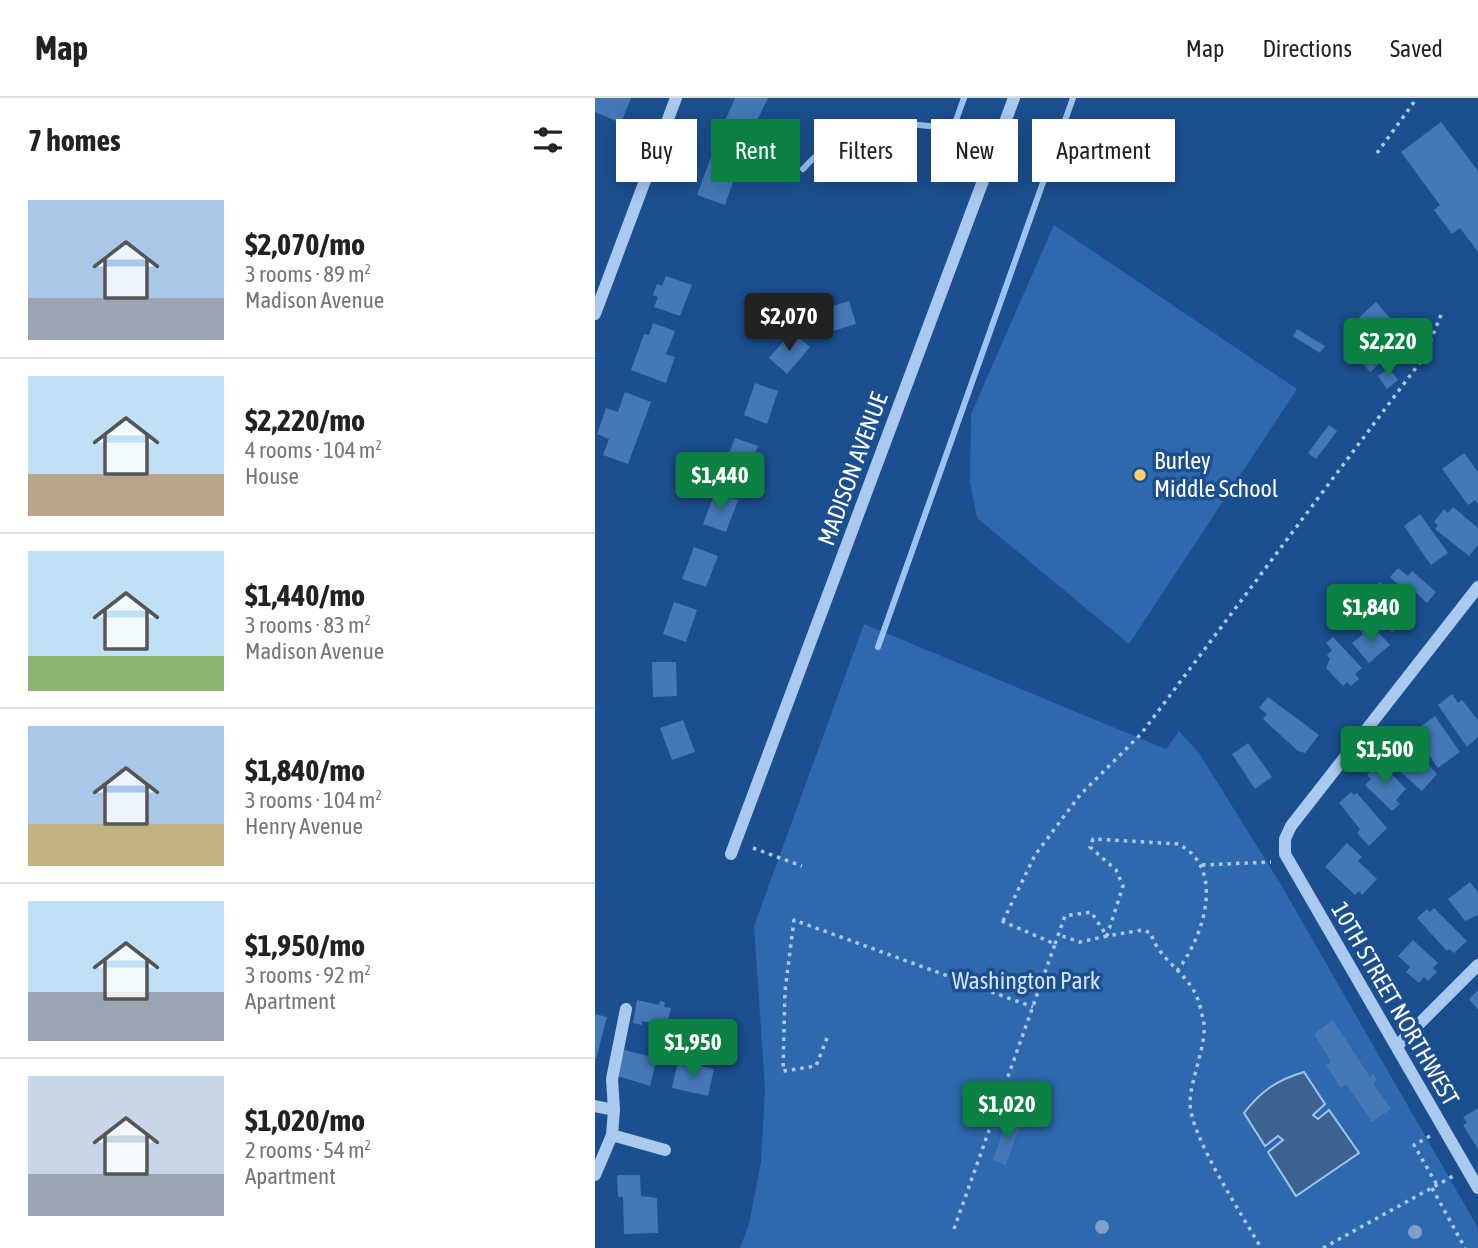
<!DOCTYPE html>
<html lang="en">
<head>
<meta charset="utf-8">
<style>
	:root { --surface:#fff; --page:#f6f6f6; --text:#222; --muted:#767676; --line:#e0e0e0; --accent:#0b8043 }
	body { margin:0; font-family:"Asap Condensed",sans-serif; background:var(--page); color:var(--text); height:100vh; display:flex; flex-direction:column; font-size:26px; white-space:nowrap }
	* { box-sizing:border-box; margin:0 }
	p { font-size:23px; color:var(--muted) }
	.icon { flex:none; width:38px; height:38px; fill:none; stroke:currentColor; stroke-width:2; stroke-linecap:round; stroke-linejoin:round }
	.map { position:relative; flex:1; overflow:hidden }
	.details { display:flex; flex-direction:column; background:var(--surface); width:595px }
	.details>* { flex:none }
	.banner { position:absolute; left:21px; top:21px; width:665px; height:63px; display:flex; gap:14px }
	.price { position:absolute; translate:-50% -60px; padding:0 16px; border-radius:7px; background:var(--accent); color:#fff; font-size:23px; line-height:46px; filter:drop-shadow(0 2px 4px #0008) }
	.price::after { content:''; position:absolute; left:50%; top:42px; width:21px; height:16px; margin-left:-10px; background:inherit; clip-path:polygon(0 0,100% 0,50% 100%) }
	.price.current { background:#222; color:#fff }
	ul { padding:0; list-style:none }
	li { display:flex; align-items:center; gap:21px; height:175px; padding:0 28px }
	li+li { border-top:2px solid var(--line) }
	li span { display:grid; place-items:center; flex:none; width:196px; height:140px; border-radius:0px; color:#555 }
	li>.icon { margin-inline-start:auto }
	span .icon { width:84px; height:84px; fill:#fffc; stroke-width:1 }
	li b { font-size:30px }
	h2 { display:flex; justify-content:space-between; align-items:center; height:84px; padding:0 28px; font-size:30px }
	.chip { padding:0 24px; border-radius:0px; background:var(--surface); box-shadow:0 4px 18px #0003; font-size:24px; line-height:63px }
	.chip.current { background:var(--accent); color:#fff }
	header { display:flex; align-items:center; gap:42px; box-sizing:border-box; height:98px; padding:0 35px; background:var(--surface); border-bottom:2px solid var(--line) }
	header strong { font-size:33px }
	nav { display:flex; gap:38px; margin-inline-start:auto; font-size:24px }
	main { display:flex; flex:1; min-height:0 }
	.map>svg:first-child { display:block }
	.green { fill:#2e69ad }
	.water { fill:#3c6290; stroke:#9cc4f0; stroke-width:2 }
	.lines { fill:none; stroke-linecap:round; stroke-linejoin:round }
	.stream { stroke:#9cc4f0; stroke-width:6 }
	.building { fill:#4478b7 }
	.path { stroke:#a9c9ee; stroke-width:3.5; stroke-dasharray:3.5 5; stroke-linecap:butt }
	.minor { stroke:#a9c9ee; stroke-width:12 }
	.tree { fill:#7ea0ca }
	.poi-dot { fill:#ffd166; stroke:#1b4f8f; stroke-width:2.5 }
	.labels { text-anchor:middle; stroke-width:7; stroke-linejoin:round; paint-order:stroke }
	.poi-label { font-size:24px; fill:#fff; stroke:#1b4f8f; text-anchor:start }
	.street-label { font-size:24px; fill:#fff; stroke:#1b4f8f }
	.park-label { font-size:24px; fill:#cfe3fa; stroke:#1b4f8f }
</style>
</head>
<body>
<header>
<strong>Map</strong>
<nav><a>Map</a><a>Directions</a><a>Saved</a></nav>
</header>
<main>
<section class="details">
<h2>7 homes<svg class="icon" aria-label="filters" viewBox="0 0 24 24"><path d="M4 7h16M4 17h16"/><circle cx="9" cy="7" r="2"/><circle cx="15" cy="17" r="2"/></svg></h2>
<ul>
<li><span style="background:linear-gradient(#a9c7e8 70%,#9aa5b1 0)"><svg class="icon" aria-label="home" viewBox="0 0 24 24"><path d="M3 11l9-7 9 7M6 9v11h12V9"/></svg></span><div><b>$2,070/mo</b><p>3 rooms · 89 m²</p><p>Madison Avenue</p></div></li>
<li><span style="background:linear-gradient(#bfe0f5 70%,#b9a48a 0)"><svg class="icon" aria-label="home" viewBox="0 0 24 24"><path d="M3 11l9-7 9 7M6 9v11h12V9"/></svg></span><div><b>$2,220/mo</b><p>4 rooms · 104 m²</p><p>House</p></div></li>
<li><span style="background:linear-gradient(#bfe0f5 75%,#8fb573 0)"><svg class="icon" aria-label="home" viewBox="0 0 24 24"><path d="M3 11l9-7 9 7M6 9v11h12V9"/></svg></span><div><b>$1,440/mo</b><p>3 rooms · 83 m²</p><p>Madison Avenue</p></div></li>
<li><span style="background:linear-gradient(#a9c7e8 70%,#c2b280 0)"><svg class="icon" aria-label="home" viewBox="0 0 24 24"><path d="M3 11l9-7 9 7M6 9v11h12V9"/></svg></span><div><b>$1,840/mo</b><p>3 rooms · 104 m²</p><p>Henry Avenue</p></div></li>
<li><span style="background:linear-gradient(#bfe0f5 65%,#9aa5b1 0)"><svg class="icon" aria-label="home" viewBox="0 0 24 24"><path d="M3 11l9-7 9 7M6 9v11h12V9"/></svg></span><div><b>$1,950/mo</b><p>3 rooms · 92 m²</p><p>Apartment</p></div></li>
<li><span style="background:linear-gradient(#c9d6e8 70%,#9aa5b1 0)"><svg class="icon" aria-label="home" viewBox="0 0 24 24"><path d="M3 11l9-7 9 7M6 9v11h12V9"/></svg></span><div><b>$1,020/mo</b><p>2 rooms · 54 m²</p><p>Apartment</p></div></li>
</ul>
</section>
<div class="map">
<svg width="883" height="1150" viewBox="0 0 883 1150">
	<rect width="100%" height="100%" fill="#1b4f8f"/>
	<!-- green -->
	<g class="green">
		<polygon points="459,127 702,291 534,546 382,420 375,384 376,316"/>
		<polygon points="269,526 571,651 584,633 604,655 685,785 883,1130 883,1150 145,1150 154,1126 166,1064 170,991 159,828"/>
	</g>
	<!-- water -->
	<path class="water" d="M709,974L730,1006L718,1017L723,1021L734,1012L764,1055L701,1098L673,1054L688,1042L683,1038L670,1048L649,1015C666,993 682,982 709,974Z"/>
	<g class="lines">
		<!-- stream -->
		<g class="stream">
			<path d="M208,71C247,27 298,20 354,31L359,28L369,0"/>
			<polyline points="283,549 478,0"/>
		</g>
	</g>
	<!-- building -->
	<g class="building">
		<polygon points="0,0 36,0 26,25 0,14"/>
		<polygon points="140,0 173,0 156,35 129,25"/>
		<polygon points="846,24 883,73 883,154 865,130 857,136 839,112 845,107 806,54"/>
		<polygon points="116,59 143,69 130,107 102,97"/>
		<polygon points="71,178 97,187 85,218 59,209 63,199 58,197 62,186 67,188"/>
		<polygon points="254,203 261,226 228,236 221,213"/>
		<polygon points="781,204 802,228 811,219 823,232 775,274 760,256 773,244 757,226"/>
		<polygon points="58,225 80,233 71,256 80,259 71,285 36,272 49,236 54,237"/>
		<polygon points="702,231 730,248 725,255 698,238"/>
		<polygon points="197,234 215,249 192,276 174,260"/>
		<polygon points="794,270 803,282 792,291 783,278"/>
		<polygon points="160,285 183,293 172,326 149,317"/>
		<polygon points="30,294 56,304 33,366 8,357 14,341 2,336 11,310 23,314"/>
		<polygon points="734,327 742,333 721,361 713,355"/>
		<polygon points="140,340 163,348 151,380 128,372"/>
		<polygon points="869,355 883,374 883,406 880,402 873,407 847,371"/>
		<polygon points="120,394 143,402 131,434 108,426"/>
		<polygon points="858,409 883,430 883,447 874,458 840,431 843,427 839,424 849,411 853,415"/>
		<polygon points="825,416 853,455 836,467 809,428"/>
		<polygon points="99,449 123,458 111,489 87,481"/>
		<polygon points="803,470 813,478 817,473 841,494 832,505 818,492 814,496 795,479"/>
		<polygon points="785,484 815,516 797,534 775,510 782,502 774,494"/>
		<polygon points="79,504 102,512 91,544 68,536"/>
		<polygon points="777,527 795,547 774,565 757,545 768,536 765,532 769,529 772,531"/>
		<polygon points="738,539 767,570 760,576 764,581 756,588 752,584 748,588 731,570 735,561 732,557 737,552 731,545"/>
		<polygon points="57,564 81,564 82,598 58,599"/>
		<polygon points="857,596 863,605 867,602 883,622 883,639 872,649 843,607"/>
		<polygon points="673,599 724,637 710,655 703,653 668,621 672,616 664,610"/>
		<polygon points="840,618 865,654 843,670 818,634"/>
		<polygon points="88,622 100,654 77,662 65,630"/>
		<polygon points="811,643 842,676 827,693 788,658 800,644 805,649"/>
		<polygon points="653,645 677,679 660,691 637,656"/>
		<polygon points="785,664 811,691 801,702 805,706 797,713 770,687 776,681 772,677"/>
		<polygon points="756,694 759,697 762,695 792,730 774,748 762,735 765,731 744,705"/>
		<polygon points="752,745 767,759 763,763 782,781 767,797 764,793 760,797 730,769"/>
		<polygon points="875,784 883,794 883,817 870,823 853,801"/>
		<polygon points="839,810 872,843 859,855 854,851 852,853 822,820 832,811 835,814"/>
		<polygon points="818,842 843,865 838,870 842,874 833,883 829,879 824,885 811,874 815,869 803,858"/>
		<polygon points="883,892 883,912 874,901"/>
		<polygon points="42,902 64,907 65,903 70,904 69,909 76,910 72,926 62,927 61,922 61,926 47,923 47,927 38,925"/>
		<polygon points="0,916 12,919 1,961 0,961"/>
		<polygon points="738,922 775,979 778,976 782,982 778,985 796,1011 777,1024 751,986 746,990 731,968 736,964 719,936"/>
		<polygon points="29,952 62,960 55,988 23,978"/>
		<polygon points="83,963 119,971 113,998 77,990"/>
		<polygon points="883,1010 883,1051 868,1027 872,1025 868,1019"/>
		<polygon points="413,1019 426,1024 411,1067 398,1062"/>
		<polygon points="22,1077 45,1077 46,1098 62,1100 63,1135 29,1136 28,1099 23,1099"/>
	</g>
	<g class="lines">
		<!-- path -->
		<g class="path">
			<polyline points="782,55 822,0"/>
			<polyline points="158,750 207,768"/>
			<polyline points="607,767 676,764"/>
			<polyline points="408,823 440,757 485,697 546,636 829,259 846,217"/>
			<polyline points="460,846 470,818 496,814 512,838 485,844 464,837"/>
			<path d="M582,873C608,840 632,770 583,746L498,741L495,749L521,772L528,788L512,838L547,832L556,835C562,859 589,873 600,895C604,902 606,913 608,921C614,942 595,981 595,1005C595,1038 648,1118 666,1150"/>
			<polyline points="232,940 221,968 188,973 190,893 199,822 438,909"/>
			<polyline points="835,1038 819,1047 842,1087"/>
			<polyline points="837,1090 870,1150"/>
			<polyline points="359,1131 460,846 402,821"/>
			<polyline points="728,1150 860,1077"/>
		</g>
		<!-- minor -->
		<g class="minor">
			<polyline points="0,216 81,0"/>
			<polyline points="883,489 696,728 690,741 690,756 883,1090"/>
			<polyline points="136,756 419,0"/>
			<polyline points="802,948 883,867"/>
			<polyline points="0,1008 19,1012 17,1037 0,1077"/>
			<polyline points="19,1012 17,981 31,911"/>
			<polyline points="17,1037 70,1052"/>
		</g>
	</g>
	<!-- trees -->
	<g class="tree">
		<circle cx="507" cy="1129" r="7"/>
		<circle cx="820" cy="1134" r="7"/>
	</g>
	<!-- markers -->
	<circle class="poi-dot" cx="545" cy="377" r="7"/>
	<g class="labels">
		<!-- poi labels -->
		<g class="poi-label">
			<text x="559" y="371">Burley<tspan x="559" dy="28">Middle School</tspan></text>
		</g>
		<!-- street labels -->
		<g class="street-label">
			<text transform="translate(258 371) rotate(-70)" y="8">MADISON AVENUE</text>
			<text transform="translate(800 906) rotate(60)" y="8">10TH STREET NORTHWEST</text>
		</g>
		<!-- park labels -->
		<g class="park-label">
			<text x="431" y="891">Washington Park</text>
		</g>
	</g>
</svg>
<b class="price current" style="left:194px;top:255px">$2,070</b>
<b class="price" style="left:793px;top:280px">$2,220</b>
<b class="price" style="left:125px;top:414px">$1,440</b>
<b class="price" style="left:776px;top:546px">$1,840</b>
<b class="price" style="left:790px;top:688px">$1,500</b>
<b class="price" style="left:98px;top:981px">$1,950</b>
<b class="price" style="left:412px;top:1043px">$1,020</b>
<div class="banner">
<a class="chip">Buy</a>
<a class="chip current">Rent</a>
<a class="chip">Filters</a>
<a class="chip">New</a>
<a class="chip">Apartment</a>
</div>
</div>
</main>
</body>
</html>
